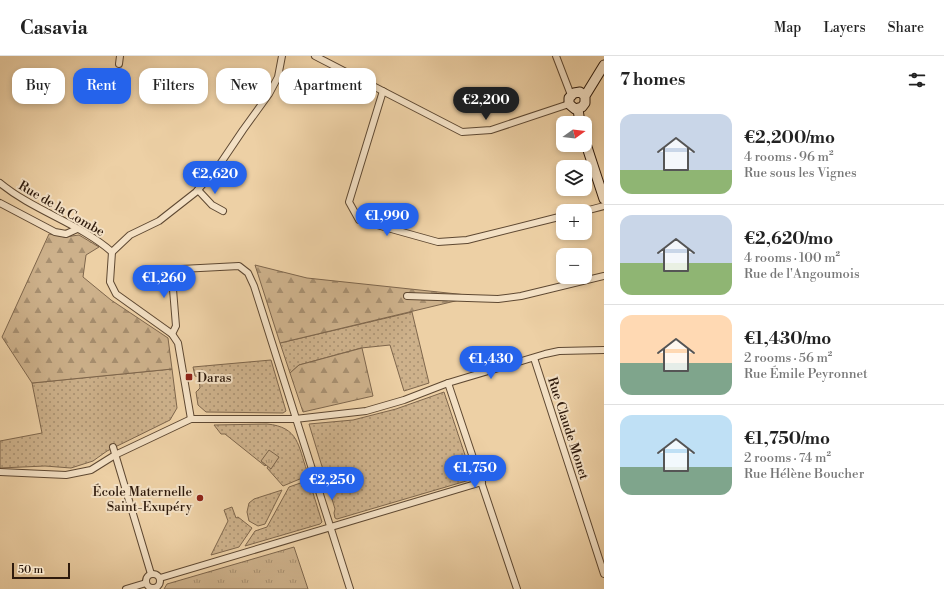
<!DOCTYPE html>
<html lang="en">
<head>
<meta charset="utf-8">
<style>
	:root { --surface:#fff; --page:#f6f6f6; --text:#222; --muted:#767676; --line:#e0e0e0; --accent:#2563eb }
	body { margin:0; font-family:"Libre Bodoni",serif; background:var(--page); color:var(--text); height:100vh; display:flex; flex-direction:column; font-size:15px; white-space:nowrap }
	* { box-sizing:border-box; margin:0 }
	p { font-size:13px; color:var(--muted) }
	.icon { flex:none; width:22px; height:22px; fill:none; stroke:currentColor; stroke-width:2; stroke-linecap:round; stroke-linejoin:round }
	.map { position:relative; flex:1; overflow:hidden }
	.panel { display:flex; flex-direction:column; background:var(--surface); width:340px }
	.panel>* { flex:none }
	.banner { position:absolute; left:12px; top:12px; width:380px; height:36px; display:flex; gap:8px }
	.needle { width:26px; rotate:75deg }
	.tools { position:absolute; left:556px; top:60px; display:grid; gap:8px }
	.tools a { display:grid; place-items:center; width:36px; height:36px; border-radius:8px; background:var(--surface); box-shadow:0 2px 6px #0003; font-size:20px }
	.scale { position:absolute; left:12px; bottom:10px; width:58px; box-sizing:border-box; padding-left:4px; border:2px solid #2e1a0c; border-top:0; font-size:11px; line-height:14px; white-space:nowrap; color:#2e1a0c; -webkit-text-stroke:3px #f3e0c4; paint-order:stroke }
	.price { position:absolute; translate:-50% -34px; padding:0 9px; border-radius:14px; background:var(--accent); color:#fff; font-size:13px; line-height:26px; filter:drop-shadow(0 1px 2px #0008) }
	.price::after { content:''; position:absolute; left:50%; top:24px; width:12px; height:9px; margin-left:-6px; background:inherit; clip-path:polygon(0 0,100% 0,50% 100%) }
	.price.current { background:#222; color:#fff }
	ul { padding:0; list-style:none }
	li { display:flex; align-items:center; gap:12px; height:100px; padding:0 16px }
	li+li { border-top:1px solid var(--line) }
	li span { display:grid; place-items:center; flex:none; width:112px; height:80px; border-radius:12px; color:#555 }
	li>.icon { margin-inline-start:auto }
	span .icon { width:48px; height:48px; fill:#fffc; stroke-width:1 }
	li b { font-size:17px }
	h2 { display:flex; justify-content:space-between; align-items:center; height:48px; padding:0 16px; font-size:17px }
	.tag { padding:0 14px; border-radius:12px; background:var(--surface); box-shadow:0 2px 6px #0003; font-size:14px; line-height:36px }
	.tag.current { background:var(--accent); color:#fff }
	header { display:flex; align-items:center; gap:24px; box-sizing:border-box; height:56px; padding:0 20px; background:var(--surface); border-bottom:1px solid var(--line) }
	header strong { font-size:19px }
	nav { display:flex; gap:22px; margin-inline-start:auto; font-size:14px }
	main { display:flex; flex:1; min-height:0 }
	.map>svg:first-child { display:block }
	.grass { fill:url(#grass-dots); stroke:#7e664c }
	.forest { fill:url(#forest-firs); stroke:#7e664c }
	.park { fill:url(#park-tufts); stroke:#7e664c }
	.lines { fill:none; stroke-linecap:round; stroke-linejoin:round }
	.street-casing { stroke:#5e4832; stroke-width:8 }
	.secondary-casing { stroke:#2e1a0c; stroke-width:11 }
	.street { stroke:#f3e0c4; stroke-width:6 }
	.secondary { stroke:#f3e0c4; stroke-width:9 }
	.poi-dot { fill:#8f2418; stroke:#f3e0c4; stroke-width:1.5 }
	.labels { text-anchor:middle; stroke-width:4; stroke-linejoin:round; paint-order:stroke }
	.street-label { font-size:13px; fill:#2e1a0c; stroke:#f3e0c4 }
	.poi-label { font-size:13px; fill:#2e1a0c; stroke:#f3e0c4; text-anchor:start }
</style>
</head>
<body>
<header>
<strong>Casavia</strong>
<nav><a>Map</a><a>Layers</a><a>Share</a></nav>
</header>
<main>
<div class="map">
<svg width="604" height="533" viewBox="0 0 604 533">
	<defs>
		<pattern id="grass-dots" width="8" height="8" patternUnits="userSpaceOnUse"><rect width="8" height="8" fill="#cdb18b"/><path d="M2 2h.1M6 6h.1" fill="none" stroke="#a78f70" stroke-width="1.8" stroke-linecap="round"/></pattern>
		<pattern id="forest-firs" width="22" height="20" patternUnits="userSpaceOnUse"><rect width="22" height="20" fill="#cdb18b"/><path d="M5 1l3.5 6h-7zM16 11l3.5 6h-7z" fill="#a78f70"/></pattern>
		<pattern id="park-tufts" width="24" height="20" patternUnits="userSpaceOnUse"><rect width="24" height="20" fill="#cdb18b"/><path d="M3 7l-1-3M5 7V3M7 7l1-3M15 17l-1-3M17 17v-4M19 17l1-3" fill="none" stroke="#a78f70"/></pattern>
	</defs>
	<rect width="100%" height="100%" fill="#edd0a5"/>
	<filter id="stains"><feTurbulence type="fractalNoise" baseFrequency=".005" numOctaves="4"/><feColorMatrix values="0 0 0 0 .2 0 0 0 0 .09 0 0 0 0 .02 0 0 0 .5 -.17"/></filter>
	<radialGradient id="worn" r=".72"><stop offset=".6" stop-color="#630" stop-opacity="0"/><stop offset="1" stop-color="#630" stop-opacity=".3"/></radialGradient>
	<!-- grass -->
	<g class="grass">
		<polygon points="412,256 429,327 404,335 390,289 361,292 299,309 290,317 280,287"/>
		<polygon points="271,304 286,355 283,357 206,356 198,349 196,336 200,332 199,321 195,320 193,311"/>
		<polygon points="172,313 177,352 170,364 107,395 93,405 71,412 45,410 0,412 0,385 42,377 32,327"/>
		<polygon points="444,336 473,423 337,463 335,462 334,457 335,453 309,368 353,364 396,353"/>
		<path d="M267,368C299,371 298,390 307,415L305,417L307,420L283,430L267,412L268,410L271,412L279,401L261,405L266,409L265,410L225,378H221L214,369Z"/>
		<polygon points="309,424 322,466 320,468 245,490 255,475 267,471 289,431"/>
		<polygon points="282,434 265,468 258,470 249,465 247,456 249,447 254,443"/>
		<polygon points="232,451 236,462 238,461 252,472 239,491 211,499 228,465 224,454"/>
	</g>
	<!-- forest -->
	<g class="forest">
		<polygon points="49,178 65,181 79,179 99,191 86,199 83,221 111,244 168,282 172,313 32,327 2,281"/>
		<polygon points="255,209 307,222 476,240 280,287"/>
		<polygon points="362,292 373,340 303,356 290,317 299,309"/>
	</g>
	<!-- park -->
	<g class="park">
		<polygon points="269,394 279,401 271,413 261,405"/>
		<polygon points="294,491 308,533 164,533 167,528"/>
	</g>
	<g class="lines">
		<defs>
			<g id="street">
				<polyline points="315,0 462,76 491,74 569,48"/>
				<polyline points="556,0 571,39"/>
				<polyline points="119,8 120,0"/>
				<polyline points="383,35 349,146 359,164 438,186 467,184 563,160"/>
				<path d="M0,127C34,155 79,167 112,196"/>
				<polyline points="198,134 212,149 223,155"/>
				<polyline points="0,147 55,176 66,178 77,173"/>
				<polyline points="585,155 604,150"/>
				<polyline points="407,240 498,243 521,240 604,220"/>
				<polyline points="172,278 176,270 172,221 174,217 181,213 239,210 248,217 254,230 350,533"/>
				<polyline points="534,302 604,518"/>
				<polyline points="448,327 517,533"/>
				<polyline points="191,363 178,287 172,278 116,238 110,226 112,196 130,179 159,165 196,136 218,111 243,74 269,38 278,21 282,0"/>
				<polyline points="113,391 151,518"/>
				<polyline points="0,416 66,419 91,414 115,399 191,363 295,363 366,355 404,344 448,327 545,298 559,295 604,294"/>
				<circle cx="153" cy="525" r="7"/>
				<polyline points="160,522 482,426"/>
				<polyline points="126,533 146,527"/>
			</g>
			<g id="secondary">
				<polyline points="585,40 580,36 574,37 569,42 569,48 575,53 582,51 585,47 585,40 604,9"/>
				<polyline points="578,53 580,67"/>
				<polyline points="585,85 604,143"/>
			</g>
		</defs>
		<!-- street casing -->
		<use href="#street" class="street-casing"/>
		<!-- secondary casing -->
		<use href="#secondary" class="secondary-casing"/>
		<!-- street -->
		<use href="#street" class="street"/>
		<!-- secondary -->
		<use href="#secondary" class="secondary"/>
	</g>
	<!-- markers -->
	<g class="poi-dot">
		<rect x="185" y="317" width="8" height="8" rx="2"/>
		<circle cx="200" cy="442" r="4"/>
	</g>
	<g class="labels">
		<!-- street labels -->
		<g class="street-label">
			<text transform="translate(62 152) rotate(30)" y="5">Rue de la Combe</text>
			<text transform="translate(569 372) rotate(72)" y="5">Rue Claude Monet</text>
		</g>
		<!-- poi labels -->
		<g class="poi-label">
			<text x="197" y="326">Daras</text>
			<text x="192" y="440" text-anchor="end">École Maternelle<tspan x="192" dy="15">Saint-Exupéry</tspan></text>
		</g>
	</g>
	<rect width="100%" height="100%" filter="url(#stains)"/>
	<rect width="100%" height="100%" fill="url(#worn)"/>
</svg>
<div class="tools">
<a><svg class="needle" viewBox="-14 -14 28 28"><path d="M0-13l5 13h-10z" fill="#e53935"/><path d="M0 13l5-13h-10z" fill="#767676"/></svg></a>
<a><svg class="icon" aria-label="layers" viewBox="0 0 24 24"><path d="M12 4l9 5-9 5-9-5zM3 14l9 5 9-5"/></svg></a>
<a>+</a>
<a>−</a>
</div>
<div class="scale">50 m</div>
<b class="price current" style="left:486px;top:65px">€2,200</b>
<b class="price" style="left:215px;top:139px">€2,620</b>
<b class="price" style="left:387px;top:181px">€1,990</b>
<b class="price" style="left:164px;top:243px">€1,260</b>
<b class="price" style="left:491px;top:324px">€1,430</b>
<b class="price" style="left:475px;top:433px">€1,750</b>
<b class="price" style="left:332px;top:445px">€2,250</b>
<div class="banner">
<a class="tag">Buy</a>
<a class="tag current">Rent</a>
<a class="tag">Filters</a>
<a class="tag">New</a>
<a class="tag">Apartment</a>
</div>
</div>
<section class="panel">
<h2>7 homes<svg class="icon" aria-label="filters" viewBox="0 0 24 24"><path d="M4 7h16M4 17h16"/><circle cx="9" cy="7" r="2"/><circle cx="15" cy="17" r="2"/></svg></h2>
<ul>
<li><span style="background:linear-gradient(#c9d6e8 70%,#8fb573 0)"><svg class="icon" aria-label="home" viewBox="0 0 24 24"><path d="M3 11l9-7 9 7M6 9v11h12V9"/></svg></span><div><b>€2,200/mo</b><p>4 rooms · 96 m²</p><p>Rue sous les Vignes</p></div></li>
<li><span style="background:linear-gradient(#c9d6e8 60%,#8fb573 0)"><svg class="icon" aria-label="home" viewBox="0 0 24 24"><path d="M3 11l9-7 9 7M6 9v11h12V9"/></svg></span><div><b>€2,620/mo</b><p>4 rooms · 100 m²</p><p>Rue de l'Angoumois</p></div></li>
<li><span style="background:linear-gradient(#ffd9b3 60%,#7fa58c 0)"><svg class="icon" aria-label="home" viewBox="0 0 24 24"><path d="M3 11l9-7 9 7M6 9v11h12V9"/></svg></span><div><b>€1,430/mo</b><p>2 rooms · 56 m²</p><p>Rue Émile Peyronnet</p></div></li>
<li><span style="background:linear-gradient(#bfe0f5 65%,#7fa58c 0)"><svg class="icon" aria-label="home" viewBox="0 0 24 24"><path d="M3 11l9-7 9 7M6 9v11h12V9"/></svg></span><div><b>€1,750/mo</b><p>2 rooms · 74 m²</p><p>Rue Hélène Boucher</p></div></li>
</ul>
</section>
</main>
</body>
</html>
